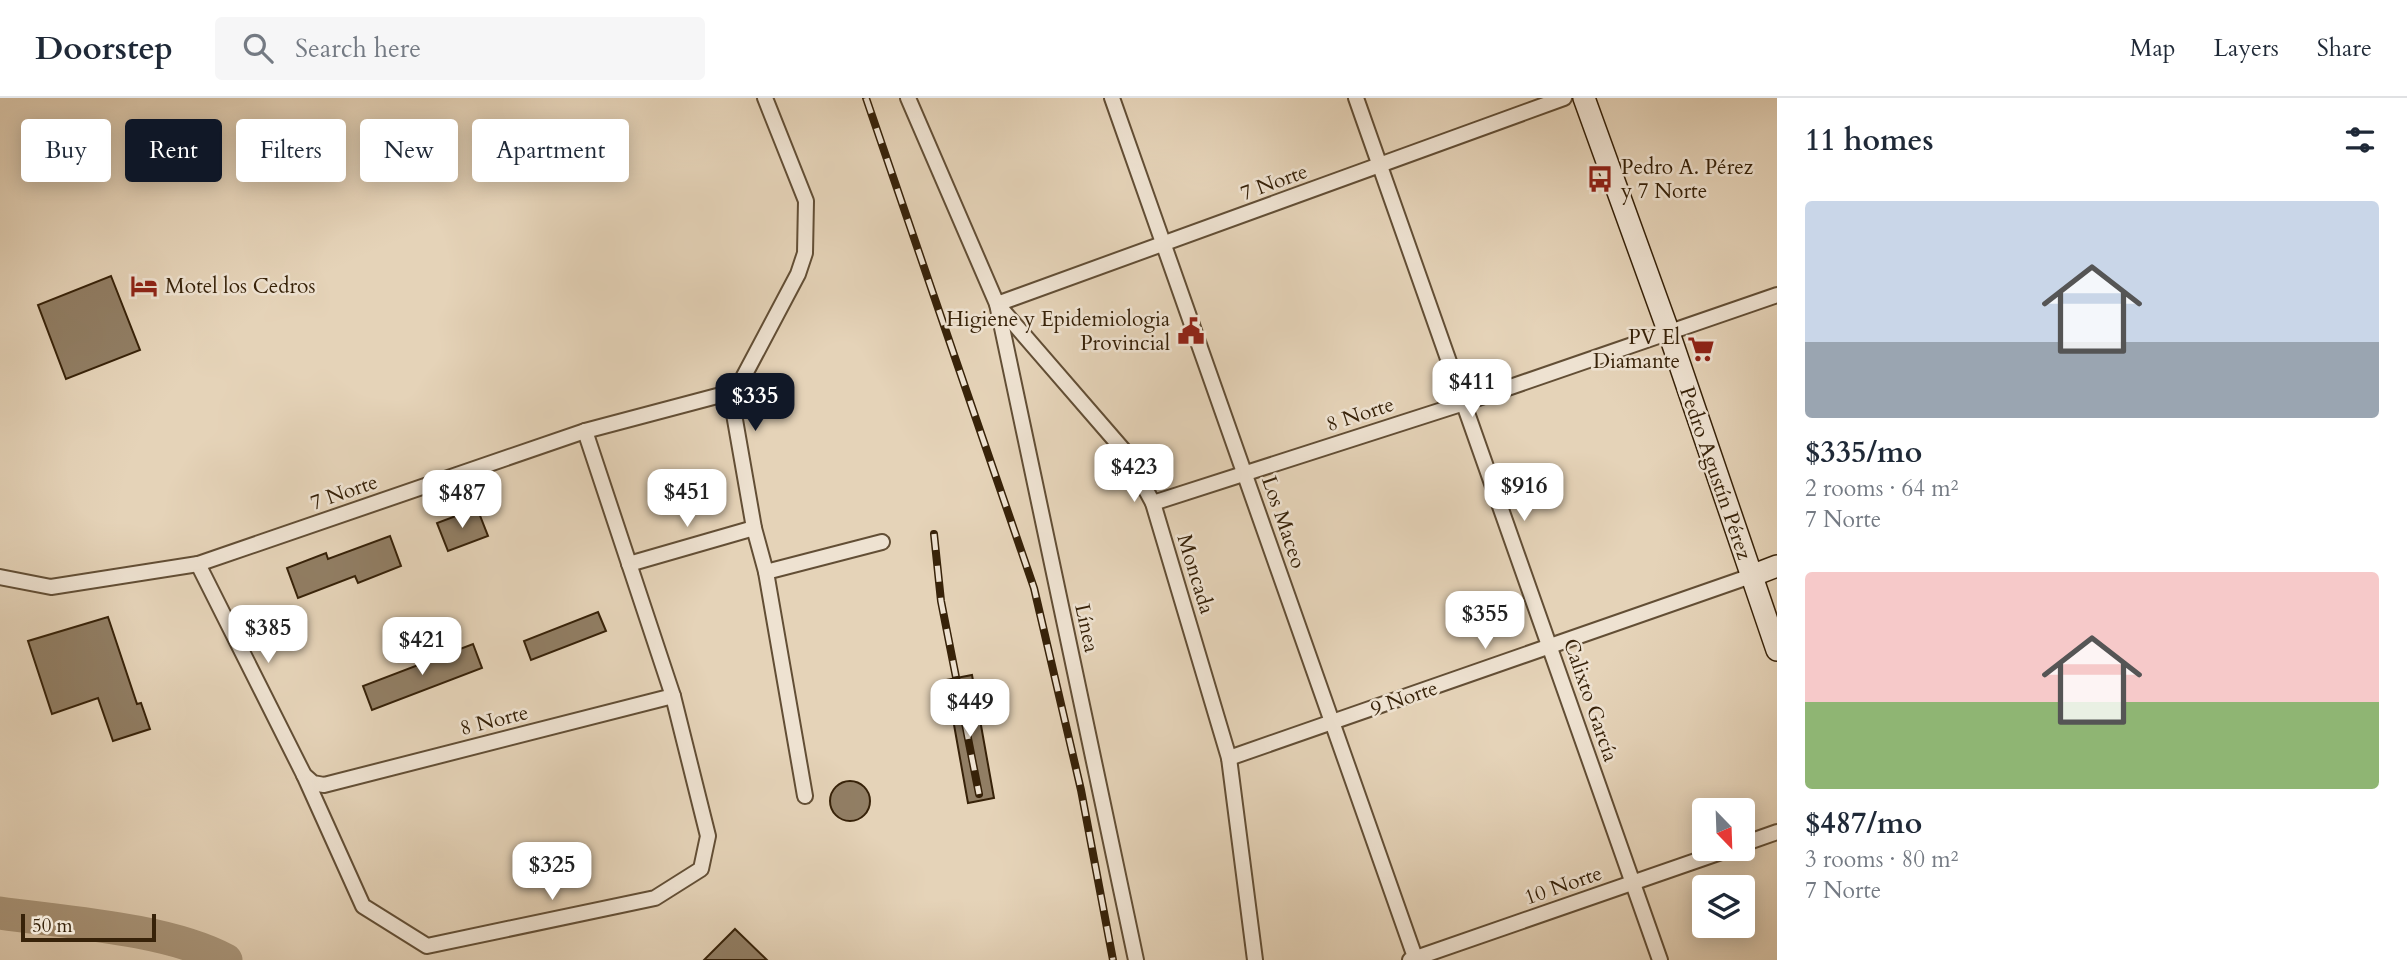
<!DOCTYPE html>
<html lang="en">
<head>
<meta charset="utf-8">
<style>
	:root { --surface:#fff; --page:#f6f6f7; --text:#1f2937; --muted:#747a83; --line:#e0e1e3; --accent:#111827 }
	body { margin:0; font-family:Cardo,serif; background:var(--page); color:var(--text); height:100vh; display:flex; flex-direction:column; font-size:26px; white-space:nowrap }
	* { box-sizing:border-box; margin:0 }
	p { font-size:23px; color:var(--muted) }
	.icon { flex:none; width:38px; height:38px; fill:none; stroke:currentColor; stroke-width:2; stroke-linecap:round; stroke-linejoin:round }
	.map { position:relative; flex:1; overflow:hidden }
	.panel { display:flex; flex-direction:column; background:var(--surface); width:630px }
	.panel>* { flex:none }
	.guide { position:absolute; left:21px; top:21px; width:665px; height:63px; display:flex; gap:14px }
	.needle { width:46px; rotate:157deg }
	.buttons { position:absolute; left:1692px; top:700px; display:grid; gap:14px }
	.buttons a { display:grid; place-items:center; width:63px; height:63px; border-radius:7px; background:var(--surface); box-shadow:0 4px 18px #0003; font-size:35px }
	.scale { position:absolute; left:21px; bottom:18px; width:135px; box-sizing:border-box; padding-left:7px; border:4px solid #372209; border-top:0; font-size:19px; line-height:24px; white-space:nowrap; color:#372209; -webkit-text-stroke:5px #eee2d1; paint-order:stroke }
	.price { position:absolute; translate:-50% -60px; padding:0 16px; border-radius:14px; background:#fff; color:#222; font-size:23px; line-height:46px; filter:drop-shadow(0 2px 4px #0008) }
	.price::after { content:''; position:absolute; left:50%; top:42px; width:21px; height:16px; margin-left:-10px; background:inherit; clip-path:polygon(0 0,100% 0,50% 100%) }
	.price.current { background:var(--accent); color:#fff }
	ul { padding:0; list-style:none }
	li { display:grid; align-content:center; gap:14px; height:371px; padding:0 28px }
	li span { display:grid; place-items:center; height:217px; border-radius:7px; color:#555 }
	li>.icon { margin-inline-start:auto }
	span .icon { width:126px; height:126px; fill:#fffc; stroke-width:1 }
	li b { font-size:30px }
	h2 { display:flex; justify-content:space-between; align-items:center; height:84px; padding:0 28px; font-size:30px }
	.tag { padding:0 24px; border-radius:7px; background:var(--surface); box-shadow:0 4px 18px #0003; font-size:24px; line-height:63px }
	.tag.current { background:var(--accent); color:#fff }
	header { display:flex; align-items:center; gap:42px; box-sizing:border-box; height:98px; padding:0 35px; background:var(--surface); border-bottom:2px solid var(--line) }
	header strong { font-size:33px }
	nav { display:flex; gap:38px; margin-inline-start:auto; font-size:24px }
	.search { width:490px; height:63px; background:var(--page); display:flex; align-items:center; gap:18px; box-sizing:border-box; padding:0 24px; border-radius:7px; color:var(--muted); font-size:26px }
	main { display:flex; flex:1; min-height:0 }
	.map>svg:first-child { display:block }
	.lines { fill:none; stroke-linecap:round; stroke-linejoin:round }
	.river { stroke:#aa977c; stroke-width:33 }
	.building { fill:#917e64; stroke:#372209; stroke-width:2 }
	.minor-casing { stroke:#624e35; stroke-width:18 }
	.secondary-casing { stroke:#372209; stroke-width:24 }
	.minor { stroke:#eee2d1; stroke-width:14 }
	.secondary { stroke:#eee2d1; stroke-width:21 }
	.rail-casing { stroke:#372209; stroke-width:8 }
	.rail { stroke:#eee2d1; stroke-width:5; stroke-dasharray:16; stroke-linecap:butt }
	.labels { text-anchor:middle; stroke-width:5; stroke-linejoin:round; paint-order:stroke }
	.poi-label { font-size:21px; fill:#372209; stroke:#eee2d1; text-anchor:start }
	.street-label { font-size:21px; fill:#372209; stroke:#eee2d1 }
</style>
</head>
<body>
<header>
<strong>Doorstep</strong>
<div class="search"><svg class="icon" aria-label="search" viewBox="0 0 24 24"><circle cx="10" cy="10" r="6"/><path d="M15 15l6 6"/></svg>Search here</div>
<nav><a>Map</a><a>Layers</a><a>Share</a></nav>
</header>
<main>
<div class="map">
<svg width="1777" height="862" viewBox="0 0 1777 862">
	<rect width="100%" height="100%" fill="#e5d3b8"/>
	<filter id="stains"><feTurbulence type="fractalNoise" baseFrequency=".00286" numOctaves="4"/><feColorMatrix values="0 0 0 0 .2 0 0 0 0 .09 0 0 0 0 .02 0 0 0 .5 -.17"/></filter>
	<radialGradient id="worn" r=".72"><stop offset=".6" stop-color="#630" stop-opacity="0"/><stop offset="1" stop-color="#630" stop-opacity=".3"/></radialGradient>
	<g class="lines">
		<!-- river -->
		<path class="river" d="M0,815C66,824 169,831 226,862"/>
	</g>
	<!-- building -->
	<g class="building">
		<polygon points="111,178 140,252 66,281 38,207"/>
		<polygon points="477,410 488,438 448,453 437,425"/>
		<polygon points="390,438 401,468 358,485 355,478 298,500 287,470 326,455 328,461"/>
		<polygon points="598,514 606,533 531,562 524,543"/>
		<polygon points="108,519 137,606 141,605 150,631 113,643 98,600 52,616 28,543"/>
		<polygon points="473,546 482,570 372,612 363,588"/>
		<polygon points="972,577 994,700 968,705 946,582"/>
		<circle cx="850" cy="703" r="20"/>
		<polygon points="735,831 767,862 704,862"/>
	</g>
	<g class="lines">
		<defs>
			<g id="minor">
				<polyline points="765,0 806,103 805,155 798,176 736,293 734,316 754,430 766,474 805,698"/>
				<polyline points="908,0 997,206 1126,355 1153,405 1229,660 1255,862"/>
				<polyline points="1112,0 1416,862"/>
				<polyline points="1356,0 1660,862"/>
				<polyline points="1153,405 1464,305 1777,197"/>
				<polyline points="198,466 304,677 313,685 324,687 673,598"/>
				<polyline points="629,466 754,430"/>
				<polyline points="766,474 882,444"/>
				<polyline points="0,479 51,489 198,466 585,333 736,293"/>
				<polyline points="1229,660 1751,478"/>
				<polyline points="304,677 363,808 427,848 655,800 701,771 708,738 673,598 585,333"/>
				<polyline points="1743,746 1777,734"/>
				<polyline points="1136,862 997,206 1564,0"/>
				<polyline points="1410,862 1730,751"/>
			</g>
			<g id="secondary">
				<polyline points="1584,0 1669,235 1777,552"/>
				<polyline points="1751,478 1777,468"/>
			</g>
		</defs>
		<!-- minor casing -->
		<use href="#minor" class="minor-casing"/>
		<!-- secondary casing -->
		<use href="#secondary" class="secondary-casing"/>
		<!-- minor -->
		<use href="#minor" class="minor"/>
		<!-- secondary -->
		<use href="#secondary" class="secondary"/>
		<defs>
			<g id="rail">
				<polyline points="866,0 1034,490 1081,692 1113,862"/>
				<polyline points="934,436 941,503 979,696"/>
			</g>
		</defs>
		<!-- rail casing -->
		<use href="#rail" class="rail-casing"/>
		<!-- rail -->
		<use href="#rail" class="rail"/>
	</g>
	<!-- icons -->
	<defs>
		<symbol id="bus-bare" viewBox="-9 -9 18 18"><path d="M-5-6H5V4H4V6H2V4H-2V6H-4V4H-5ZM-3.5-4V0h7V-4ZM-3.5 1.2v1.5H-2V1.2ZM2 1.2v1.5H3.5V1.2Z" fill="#8f2418" stroke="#eee2d1" stroke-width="2.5" paint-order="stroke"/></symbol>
		<symbol id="hotel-bare" viewBox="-9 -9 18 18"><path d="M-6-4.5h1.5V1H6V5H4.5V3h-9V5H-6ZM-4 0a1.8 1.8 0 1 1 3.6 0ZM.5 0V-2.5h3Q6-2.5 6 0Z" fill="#8f2418" stroke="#eee2d1" stroke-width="2.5" paint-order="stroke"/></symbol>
		<symbol id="civic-bare" viewBox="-9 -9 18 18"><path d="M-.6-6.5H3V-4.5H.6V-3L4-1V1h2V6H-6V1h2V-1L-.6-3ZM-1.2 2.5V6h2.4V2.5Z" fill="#8f2418" stroke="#eee2d1" stroke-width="2.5" paint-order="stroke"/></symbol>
		<symbol id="supermarket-bare" viewBox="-9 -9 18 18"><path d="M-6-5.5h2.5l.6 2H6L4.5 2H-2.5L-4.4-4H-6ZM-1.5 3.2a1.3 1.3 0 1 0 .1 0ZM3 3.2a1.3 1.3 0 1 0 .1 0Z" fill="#8f2418" stroke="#eee2d1" stroke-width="2.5" paint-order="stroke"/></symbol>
	</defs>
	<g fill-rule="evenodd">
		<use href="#bus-bare" x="1581" y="62" width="38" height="38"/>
		<use href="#hotel-bare" x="125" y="169" width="38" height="38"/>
		<use href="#civic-bare" x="1172" y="214" width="38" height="38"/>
		<use href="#supermarket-bare" x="1682" y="232" width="38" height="38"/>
	</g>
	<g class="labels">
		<!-- poi labels -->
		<g class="poi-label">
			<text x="1621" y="76">Pedro A. Pérez<tspan x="1621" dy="24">y 7 Norte</tspan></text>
			<text x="165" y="195">Motel los Cedros</text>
			<text x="1170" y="228" text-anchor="end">Higiene y Epidemiologia<tspan x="1170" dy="24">Provincial</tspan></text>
			<text x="1680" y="246" text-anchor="end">PV El<tspan x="1680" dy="24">Diamante</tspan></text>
		</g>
		<!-- street labels -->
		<g class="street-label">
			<text transform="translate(1274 84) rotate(-20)" y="7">7 Norte</text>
			<text transform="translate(1360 316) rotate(-18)" y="7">8 Norte</text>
			<text transform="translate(1716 375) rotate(71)" y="7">Pedro Agustín Pérez</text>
			<text transform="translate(344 394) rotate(-19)" y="7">7 Norte</text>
			<text transform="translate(1284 424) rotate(71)" y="7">Los Maceo</text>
			<text transform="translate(1196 476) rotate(73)" y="7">Moncada</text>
			<text transform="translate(1087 530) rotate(78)" y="7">Línea</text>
			<text transform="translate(1404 600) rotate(-19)" y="7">9 Norte</text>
			<text transform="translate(1591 602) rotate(71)" y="7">Calixto García</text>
			<text transform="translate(494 622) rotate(-14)" y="7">8 Norte</text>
			<text transform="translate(1563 787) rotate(-19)" y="7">10 Norte</text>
		</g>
	</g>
	<rect width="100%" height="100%" filter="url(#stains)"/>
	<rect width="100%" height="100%" fill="url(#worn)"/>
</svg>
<div class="buttons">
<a><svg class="needle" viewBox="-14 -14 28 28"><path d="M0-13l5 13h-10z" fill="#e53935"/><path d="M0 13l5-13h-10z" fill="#747a83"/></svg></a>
<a><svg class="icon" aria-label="layers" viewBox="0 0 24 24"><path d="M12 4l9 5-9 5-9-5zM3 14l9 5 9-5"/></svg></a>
</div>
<div class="scale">50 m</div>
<b class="price" style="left:1472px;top:321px">$411</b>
<b class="price current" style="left:755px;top:335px">$335</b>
<b class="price" style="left:1134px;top:406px">$423</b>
<b class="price" style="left:1524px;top:425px">$916</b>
<b class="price" style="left:687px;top:431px">$451</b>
<b class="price" style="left:462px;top:432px">$487</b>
<b class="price" style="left:1485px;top:553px">$355</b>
<b class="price" style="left:268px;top:567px">$385</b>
<b class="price" style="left:422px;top:579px">$421</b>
<b class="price" style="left:970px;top:641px">$449</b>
<b class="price" style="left:552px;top:804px">$325</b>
<div class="guide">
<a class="tag">Buy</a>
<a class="tag current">Rent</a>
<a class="tag">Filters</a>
<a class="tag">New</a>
<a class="tag">Apartment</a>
</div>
</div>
<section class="panel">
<h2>11 homes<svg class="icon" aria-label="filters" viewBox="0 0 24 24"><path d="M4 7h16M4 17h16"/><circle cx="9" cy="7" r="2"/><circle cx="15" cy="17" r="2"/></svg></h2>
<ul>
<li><span style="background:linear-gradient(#c9d6e8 65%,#9aa5b1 0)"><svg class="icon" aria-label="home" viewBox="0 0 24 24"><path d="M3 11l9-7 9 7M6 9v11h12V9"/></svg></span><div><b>$335/mo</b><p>2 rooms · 64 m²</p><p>7 Norte</p></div></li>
<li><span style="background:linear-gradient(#f6c9c9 60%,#8fb573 0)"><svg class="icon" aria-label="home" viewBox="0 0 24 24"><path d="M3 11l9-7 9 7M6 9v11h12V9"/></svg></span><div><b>$487/mo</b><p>3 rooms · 80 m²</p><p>7 Norte</p></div></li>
</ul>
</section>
</main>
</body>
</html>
